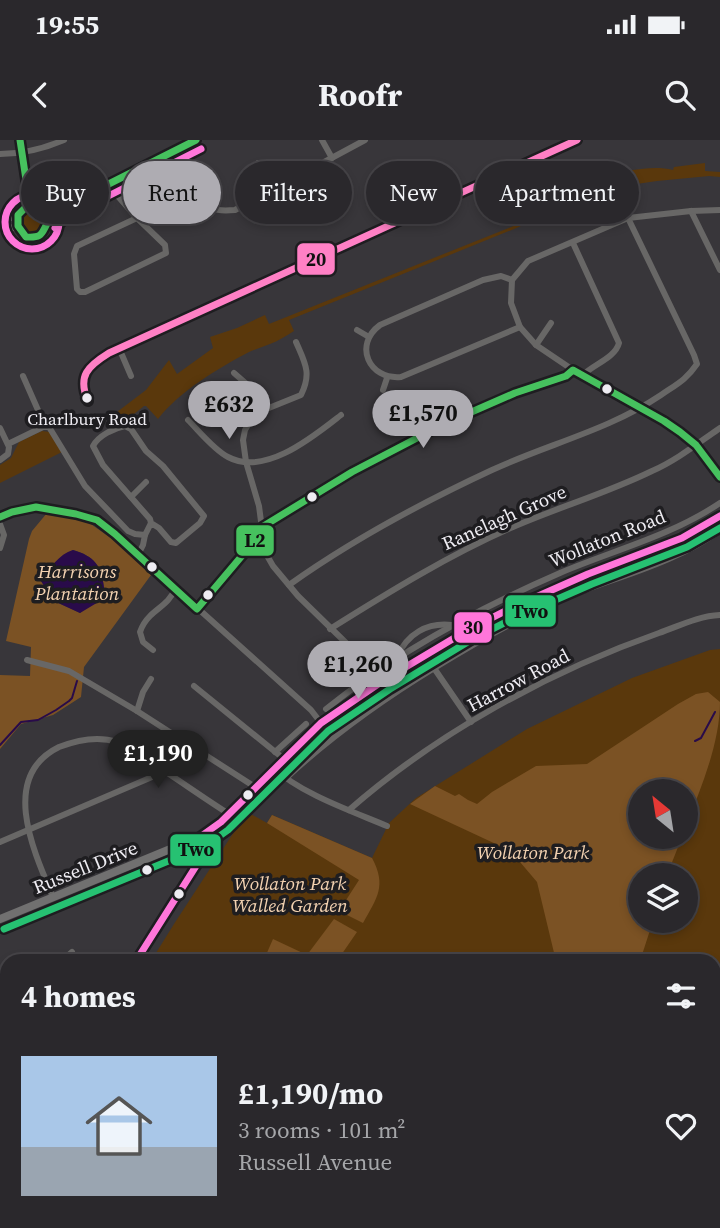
<!DOCTYPE html>
<html lang="en">
<head>
<meta charset="utf-8">
<style>
	:root { --surface:#2a282c; --page:#363438; --text:#f1f3f6; --muted:#a5a6a9; --line:#464448; --accent:#aeacb2 }
	body { margin:0; font-family:"Source Serif 4",serif; background:var(--page); color:var(--text); height:100vh; display:flex; flex-direction:column; font-size:26px; white-space:nowrap }
	* { box-sizing:border-box; margin:0 }
	p { font-size:23px; color:var(--muted) }
	.icon { flex:none; width:38px; height:38px; fill:none; stroke:currentColor; stroke-width:2; stroke-linecap:round; stroke-linejoin:round }
	.map { position:relative; flex:1; overflow:hidden }
	.drawer { position:absolute; left:0px; top:814px; width:721px; height:275px; display:flex; flex-direction:column; background:var(--surface); border-radius:21px 21px 0 0; box-shadow:0 4px 10px #0003,0 0 0 2px var(--line) }
	.drawer>* { flex:none }
	.hud { position:absolute; left:21px; top:21px; width:679px; height:63px; display:flex; gap:14px }
	.needle { width:46px; rotate:330deg }
	.fabs { position:absolute; left:628px; top:639px; display:grid; gap:14px }
	.fabs a { display:grid; place-items:center; width:70px; height:70px; border-radius:50%; background:var(--surface); box-shadow:0 4px 10px #0003,0 0 0 2px var(--line); font-size:35px }
	.price { position:absolute; translate:-50% -60px; padding:0 16px; border-radius:24px; background:var(--accent); color:#111; font-size:23px; line-height:46px; filter:drop-shadow(0 2px 4px #0008) }
	.price::after { content:''; position:absolute; left:50%; top:42px; width:21px; height:16px; margin-left:-10px; background:inherit; clip-path:polygon(0 0,100% 0,50% 100%) }
	.price.current { background:#222; color:#fff }
	ul { padding:0; list-style:none }
	li { display:flex; align-items:center; gap:21px; height:175px; padding:0 21px }
	li span { display:grid; place-items:center; flex:none; width:196px; height:140px; border-radius:0px; color:#555 }
	li>.icon { margin-inline-start:auto }
	span .icon { width:84px; height:84px; fill:#fffc; stroke-width:1 }
	li b { font-size:30px }
	h2 { display:flex; justify-content:space-between; align-items:center; height:84px; padding:0 21px; font-size:30px }
	.pill { padding:0 24px; border-radius:32px; background:var(--surface); box-shadow:0 4px 10px #0003,0 0 0 2px var(--line); font-size:24px; line-height:63px }
	.pill.current { background:var(--accent); color:#111 }
	.status { display:flex; justify-content:space-between; align-items:center; height:49px; padding:0 35px; background:var(--surface); direction:ltr }
	.status svg { height:19px; fill:currentColor }
	header { display:flex; justify-content:space-between; align-items:center; height:91px; padding:0 21px; background:var(--surface); font-size:32px; font-weight:700 }
	.map>svg:first-child { display:block }
	.green { fill:#5a380c; fill-rule:evenodd }
	.forest { fill:#7b5224; fill-rule:evenodd }
	.water { fill:#290b4a }
	.lines { fill:none; stroke-linecap:round; stroke-linejoin:round }
	.stream { stroke:#290b4a; stroke-width:2 }
	.minor { stroke:#686766; stroke-width:6 }
	.major { stroke:#717070; stroke-width:8 }
	.bus-1-casing { stroke:#1e1d20; stroke-width:12 }
	.bus-2-casing { stroke:#1e1d20; stroke-width:12 }
	.bus-3-casing { stroke:#1e1d20; stroke-width:12 }
	.bus-4-casing { stroke:#1e1d20; stroke-width:12 }
	.bus-5-casing { stroke:#1e1d20; stroke-width:12 }
	.bus-6-casing { stroke:#1e1d20; stroke-width:12 }
	.bus-1 { stroke:#46c15e; stroke-width:7 }
	.bus-2 { stroke:#ff76da; stroke-width:7 }
	.bus-3 { stroke:#26c172; stroke-width:7 }
	.bus-4 { stroke:#ff80c5; stroke-width:7 }
	.bus-5 { stroke:#46c15e; stroke-width:7 }
	.bus-6 { stroke:#ff76da; stroke-width:7 }
	.bus-dot { fill:#eeecf2; stroke:#1e1d20; stroke-width:2.5 }
	.labels { text-anchor:middle; stroke-width:7; stroke-linejoin:round; paint-order:stroke }
	.bus-label { font-size:17px; fill:#eeecf2; stroke:#1e1d20 }
	.street-label { font-size:19px; fill:#eeecf2; stroke:#1e1d20 }
	.park-label { font-size:19px; font-style:italic; fill:#f3d2b1; stroke:#1e1d20 }
	.line-badge { stroke:#1e1d20; stroke-width:2.5 }
	.pale-badge-label { font-size:19px; text-anchor:middle; font-weight:bold; fill:#111 }
</style>
</head>
<body>
<div class="status"><b>19:55</b><svg viewBox="0 0 49 12"><path d="M0 12V9h3v3zM5 12V6h3v6zM10 12V3h3v9zM15 12V0h3v12zM26 1h20v11H26zM47 4h2v5h-2z"/></svg></div>
<header><svg class="icon" aria-label="back" viewBox="0 0 24 24"><path d="M15 5l-7 7 7 7"/></svg>Roofr<svg class="icon" aria-label="search" viewBox="0 0 24 24"><circle cx="10" cy="10" r="6"/><path d="M15 15l6 6"/></svg></header>
<div class="map">
<svg width="720" height="1088" viewBox="0 0 720 1088">
	<rect width="100%" height="100%" fill="#38363a"/>
	<!-- green -->
	<g class="green">
		<path d="M705,23V31L720,32V37L709,36L657,41L609,48L514,89L289,180L294,191C286,196 278,201 270,204C263,207 256,209 249,212C217,229 180,251 158,279L146,266H144L124,282L117,272L146,250L169,220L177,234L213,208L210,197L237,188L265,175L269,184L531,79L527,68L554,57L560,67L609,45L607,35C628,31 652,25 673,30L674,27Z"/>
		<circle cx="33" cy="81" r="13"/>
		<polygon points="42,291 50,292 62,312 0,343 0,325 11,318 19,302"/>
		<path d="M720,509V1088H4L7,1081L714,1082V821H151L174,784L247,672L267,683L272,675L372,718L389,683L416,658L527,589L632,538L710,510ZM640,651H686V696H640ZM640,735H686V780H640Z"/>
	</g>
	<!-- forest -->
	<g class="forest">
		<path d="M47,373L88,382L115,401L151,435L84,527L81,557L53,575L21,584L0,609V535L30,536L31,507L6,501L29,399L32,391ZM73,410C94,416 102,426 104,448L101,450V456L80,473L54,461L41,441C49,427 59,417 73,410Z"/>
		<path d="M708,552L720,562C720,603 701,648 686,686V651H640V696L682,697L667,735H640V780L653,781L640,821H556L537,742L520,722L498,705L410,664L435,646L455,656L459,654L468,660L477,664L492,652L536,626L587,624L678,564L696,554Z"/>
		<path d="M272,675L372,718C387,746 377,758 363,783L339,771L359,740L267,683Z"/>
		<polygon points="334,779 357,792 337,821 271,821 272,817 266,815 273,799 307,815"/>
	</g>
	<!-- water -->
	<path class="water" d="M73,410C94,416 102,426 104,448L101,450L100,461L80,473L54,461L41,441C49,429 59,414 73,410Z"/>
	<g class="lines">
		<!-- stream -->
		<g class="stream">
			<polyline points="695,601 701,598 715,572"/>
			<polyline points="0,605 21,582 38,580 56,570 69,561 72,558 77,541"/>
		</g>
		<!-- minor -->
		<g class="minor">
			<polyline points="20,0 30,66"/>
			<polyline points="322,0 332,18"/>
			<path d="M176,10L203,63C213,71 222,71 235,70L365,0"/>
			<path d="M0,14C22,14 43,9 64,0"/>
			<polyline points="258,23 271,51"/>
			<polyline points="108,45 137,78 165,105 166,113 85,152 80,152 77,149 74,114 77,106 137,78"/>
			<circle cx="32" cy="82" r="16"/>
			<polyline points="691,71 720,130"/>
			<polyline points="0,80 17,77"/>
			<polyline points="48,81 61,68 196,0"/>
			<polyline points="0,85 18,89"/>
			<path d="M573,103L619,203C615,218 594,224 583,235"/>
			<path d="M512,140L501,136L483,140L380,185C353,205 369,240 401,237L520,187"/>
			<polyline points="512,140 511,163 520,187 536,205 573,230 664,281 680,292 696,305 708,319 720,337"/>
			<polyline points="512,140 528,121 628,78 691,71 720,70"/>
			<polyline points="357,190 369,197"/>
			<path d="M296,202C305,223 312,233 301,255L259,272L251,280L245,290L243,300L246,322L259,366L265,412L273,426L298,456L384,540"/>
			<polyline points="536,205 551,183"/>
			<polyline points="119,208 131,236"/>
			<polyline points="234,233 265,260 268,268"/>
			<polyline points="23,236 45,286"/>
			<polyline points="383,250 387,238"/>
			<path d="M88,261C75,237 89,225 109,213L577,0"/>
			<path d="M188,280C199,291 214,310 228,317C265,337 314,296 341,275"/>
			<polyline points="0,288 9,307 8,314 0,320"/>
			<polyline points="8,304 43,287 49,287 85,346 128,391 135,394 145,395 143,405 138,415"/>
			<polyline points="131,357 146,342"/>
			<polyline points="0,377 23,369 36,367 48,368 88,377 97,380 115,394 311,570 321,583"/>
			<polyline points="0,384 4,395 0,408"/>
			<polyline points="262,387 352,332 444,284 515,253 566,236 573,230"/>
			<path d="M145,395L151,383L150,379L103,325L93,306C98,296 114,288 125,286L131,289L146,311L163,326L204,376L200,383L176,403L171,402L159,388L151,383"/>
			<path d="M289,445C352,400 421,363 492,330C548,304 609,290 661,255C677,244 686,240 697,224L694,215L628,78"/>
			<polyline points="197,469 262,393"/>
			<path d="M330,489C389,452 449,415 513,387C559,367 607,353 652,331C677,320 698,303 720,288"/>
			<path d="M153,510L143,502L140,492C142,486 146,480 150,476C159,467 170,462 175,449"/>
			<polyline points="425,515 471,582"/>
			<path d="M397,517C407,494 427,482 452,485"/>
			<polyline points="27,520 69,531 137,571 255,647"/>
			<polyline points="194,546 284,619"/>
			<path d="M326,569C396,513 477,469 560,433C614,410 671,396 720,363"/>
			<polyline points="137,571 143,552 151,539"/>
			<polyline points="275,612 306,584"/>
			<path d="M274,628C299,653 354,672 387,686"/>
			<path d="M286,638C334,594 380,561 436,527C474,504 513,481 553,463C592,445 634,435 673,417C690,410 705,401 720,391"/>
			<path d="M349,670C437,593 548,532 659,493C679,486 698,476 720,475"/>
			<polyline points="0,702 152,637 158,634 160,628"/>
			<polyline points="196,722 200,697"/>
			<path d="M53,757C32,708 0,636 59,607C77,600 99,596 117,602C128,606 139,614 149,621C176,638 202,657 229,674"/>
			<polyline points="62,821 72,812"/>
			<polyline points="136,821 194,727 215,698 226,678"/>
			<polyline points="0,851 7,848"/>
			<polyline points="0,874 7,876"/>
			<polyline points="0,943 7,946"/>
			<polyline points="0,1020 7,1023"/>
			<polyline points="0,1071 7,1057"/>
		</g>
		<!-- major -->
		<polyline class="major" points="0,779 202,696 221,682 255,647 321,583 384,540 466,491 509,469 588,434 682,398 720,376"/>
		<defs>
			<polyline id="bus-1" points="0,377 12,372 36,367 76,374 97,380 115,394 197,469 262,392 262,387 352,332 444,284 515,253 566,236 573,230 664,281 680,292 696,305 720,337"/>
			<g id="bus-2">
				<polyline points="194,727 200,697 221,682 321,583 384,540 466,491 509,469 588,434 682,398 720,376"/>
				<polyline points="136,821 203,715"/>
			</g>
			<polyline id="bus-3" points="4,789 207,705 228,690 328,591 390,549 471,500 514,478 592,444 687,407 720,388"/>
			<path id="bus-4" d="M88,261C77,236 88,226 109,213L577,0"/>
			<g id="bus-5">
				<polyline points="20,0 30,66"/>
				<path d="M38,66L25,68L18,75V86L26,97C43,98 41,94 48,82C52,76 57,72 61,68L196,0"/>
			</g>
			<g id="bus-6">
				<circle cx="32" cy="82" r="27"/>
				<polyline points="55,88 67,77 201,9"/>
			</g>
		</defs>
		<!-- bus-1 casing -->
		<use href="#bus-1" class="bus-1-casing"/>
		<!-- bus-2 casing -->
		<use href="#bus-2" class="bus-2-casing"/>
		<!-- bus-3 casing -->
		<use href="#bus-3" class="bus-3-casing"/>
		<!-- bus-4 casing -->
		<use href="#bus-4" class="bus-4-casing"/>
		<!-- bus-5 casing -->
		<use href="#bus-5" class="bus-5-casing"/>
		<!-- bus-6 casing -->
		<use href="#bus-6" class="bus-6-casing"/>
		<!-- bus-1 -->
		<use href="#bus-1" class="bus-1"/>
		<!-- bus-2 -->
		<use href="#bus-2" class="bus-2"/>
		<!-- bus-3 -->
		<use href="#bus-3" class="bus-3"/>
		<!-- bus-4 -->
		<use href="#bus-4" class="bus-4"/>
		<!-- bus-5 -->
		<use href="#bus-5" class="bus-5"/>
		<!-- bus-6 -->
		<use href="#bus-6" class="bus-6"/>
	</g>
	<!-- markers -->
	<g class="bus-dot">
		<circle cx="607" cy="249" r="6"/>
		<circle cx="87" cy="258" r="6"/>
		<circle cx="312" cy="357" r="6"/>
		<circle cx="152" cy="427" r="6"/>
		<circle cx="208" cy="455" r="6"/>
		<circle cx="248" cy="655" r="6"/>
		<circle cx="147" cy="730" r="6"/>
		<circle cx="179" cy="754" r="6"/>
	</g>
	<g class="labels">
		<!-- bus labels -->
		<g class="bus-label">
			<text x="87" y="285">Charlbury Road</text>
		</g>
		<!-- street labels -->
		<g class="street-label">
			<text transform="translate(504 377) rotate(-24)" y="7">Ranelagh Grove</text>
			<text transform="translate(607 398) rotate(-22)" y="7">Wollaton Road</text>
			<text transform="translate(518 540) rotate(-28)" y="7">Harrow Road</text>
			<text transform="translate(85 727) rotate(-22)" y="7">Russell Drive</text>
		</g>
		<!-- park labels -->
		<g class="park-label">
			<text x="77" y="438">Harrisons<tspan x="77" dy="22">Plantation</tspan></text>
			<text x="533" y="719">Wollaton Park</text>
			<text x="290" y="750">Wollaton Park<tspan x="290" dy="22">Walled Garden</tspan></text>
		</g>
	</g>
	<g class="line-badge">
		<rect x="296" y="102" width="40" height="34" rx="7" fill="#ff80c5"/>
		<rect x="235" y="384" width="40" height="33" rx="7" fill="#46c15e"/>
		<rect x="504" y="454" width="53" height="34" rx="7" fill="#26c172"/>
		<rect x="453" y="471" width="40" height="33" rx="7" fill="#ff76da"/>
		<rect x="169" y="693" width="53" height="34" rx="7" fill="#26c172"/>
	</g>
	<g class="pale-badge-label">
		<text x="316" y="126">20</text>
		<text x="255" y="407">L2</text>
		<text x="530" y="478">Two</text>
		<text x="473" y="494">30</text>
		<text x="196" y="716">Two</text>
	</g>
</svg>
<div class="fabs">
<a><svg class="needle" viewBox="-14 -14 28 28"><path d="M0-13l5 13h-10z" fill="#e53935"/><path d="M0 13l5-13h-10z" fill="#a5a6a9"/></svg></a>
<a><svg class="icon" aria-label="layers" viewBox="0 0 24 24"><path d="M12 4l9 5-9 5-9-5zM3 14l9 5 9-5"/></svg></a>
</div>
<b class="price" style="left:229px;top:301px">£632</b>
<b class="price" style="left:423px;top:310px">£1,570</b>
<b class="price" style="left:358px;top:561px">£1,260</b>
<b class="price current" style="left:158px;top:650px">£1,190</b>
<div class="hud">
<a class="pill">Buy</a>
<a class="pill current">Rent</a>
<a class="pill">Filters</a>
<a class="pill">New</a>
<a class="pill">Apartment</a>
</div>
<section class="drawer">
<h2>4 homes<svg class="icon" aria-label="filters" viewBox="0 0 24 24"><path d="M4 7h16M4 17h16"/><circle cx="9" cy="7" r="2"/><circle cx="15" cy="17" r="2"/></svg></h2>
<ul>
<li><span style="background:linear-gradient(#a9c7e8 65%,#9aa5b1 0)"><svg class="icon" aria-label="home" viewBox="0 0 24 24"><path d="M3 11l9-7 9 7M6 9v11h12V9"/></svg></span><div><b>£1,190/mo</b><p>3 rooms · 101 m²</p><p>Russell Avenue</p></div><svg class="icon" aria-label="heart" viewBox="0 0 24 24"><path d="M12 20l-8-8c-3-5 5-10 8-4 3-6 11-1 8 4z"/></svg></li>
</ul>
</section>
</div>
</body>
</html>
